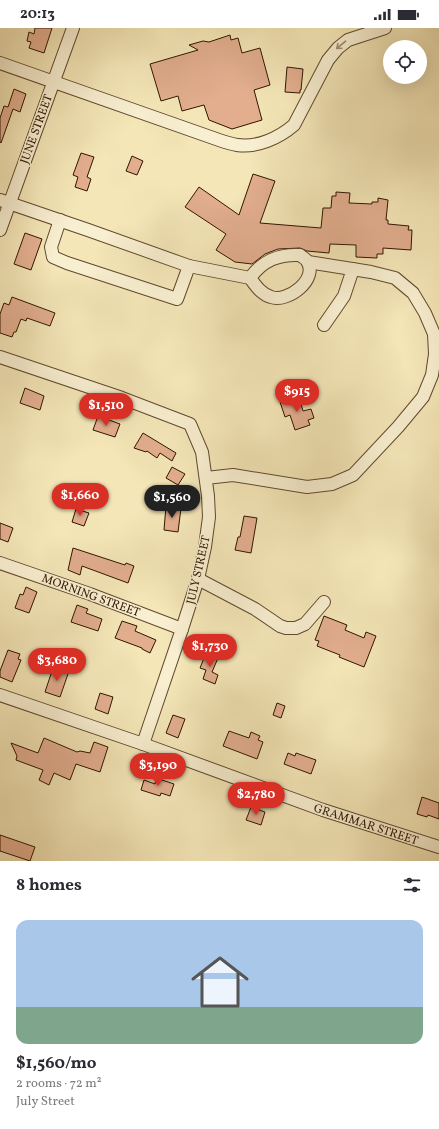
<!DOCTYPE html>
<html lang="en">
<head>
<meta charset="utf-8">
<style>
	:root { --surface:#fff; --page:#f7f7f7; --text:#2b2b33; --muted:#7c7c81; --line:#e1e1e2; --accent:#d93025 }
	body { margin:0; font-family:Vollkorn,serif; background:var(--page); color:var(--text); height:100vh; display:flex; flex-direction:column; font-size:15px; white-space:nowrap }
	* { box-sizing:border-box; margin:0 }
	p { font-size:13px; color:var(--muted) }
	.icon { flex:none; width:22px; height:22px; fill:none; stroke:currentColor; stroke-width:2; stroke-linecap:round; stroke-linejoin:round }
	.map { position:relative; height:833px; overflow:hidden }
	.drawer { display:flex; flex-direction:column; background:var(--surface); flex:1 }
	.drawer>* { flex:none }
	.controls { position:absolute; left:383px; top:12px; display:grid; gap:8px }
	.controls a { display:grid; place-items:center; width:44px; height:44px; border-radius:50%; background:var(--surface); box-shadow:0 4px 16px #0002; font-size:20px }
	.price { position:absolute; translate:-50% -34px; padding:0 9px; border-radius:14px; background:var(--accent); color:#fff; font-size:13px; line-height:26px; filter:drop-shadow(0 1px 2px #0008) }
	.price::after { content:''; position:absolute; left:50%; top:24px; width:12px; height:9px; margin-left:-6px; background:inherit; clip-path:polygon(0 0,100% 0,50% 100%) }
	.price.active { background:#222; color:#fff }
	ul { padding:0; list-style:none }
	li { display:grid; align-content:center; gap:8px; height:212px; padding:0 16px }
	li+li { border-top:1px solid var(--line) }
	li span { display:grid; place-items:center; height:124px; border-radius:12px; color:#555 }
	li>.icon { margin-inline-start:auto }
	span .icon { width:72px; height:72px; fill:#fffc; stroke-width:1 }
	li b { font-size:17px }
	h2 { display:flex; justify-content:space-between; align-items:center; height:48px; padding:0 16px; font-size:17px }
	.status { display:flex; justify-content:space-between; align-items:center; height:28px; padding:0 20px; background:var(--surface); direction:ltr }
	.status svg { height:11px; fill:currentColor }
	.map>svg:first-child { display:block }
	.building { fill:#e2ae8e; stroke:#301500 }
	.lines { fill:none; stroke-linecap:round; stroke-linejoin:round }
	.minor-casing { stroke:#61492e; stroke-width:14 }
	.minor { stroke:#f8efd0; stroke-width:12 }
	.oneway { stroke:#9e8d72 }
	.labels { text-anchor:middle; stroke-width:3; stroke-linejoin:round; paint-order:stroke }
	.street-label { font-size:12px; fill:#301500; stroke:#f8efd0 }
</style>
</head>
<body>
<div class="status"><b>20:13</b><svg viewBox="0 0 49 12"><path d="M0 12V9h3v3zM5 12V6h3v6zM10 12V3h3v9zM15 12V0h3v12zM26 1h20v11H26zM47 4h2v5h-2z"/></svg></div>
<div class="map">
<svg width="439" height="833" viewBox="0 0 439 833">
	<rect width="100%" height="100%" fill="#f4e6b7"/>
	<filter id="stains"><feTurbulence type="fractalNoise" baseFrequency=".005" numOctaves="4"/><feColorMatrix values="0 0 0 0 .2 0 0 0 0 .09 0 0 0 0 .02 0 0 0 .5 -.17"/></filter>
	<radialGradient id="worn" r=".72"><stop offset=".6" stop-color="#630" stop-opacity="0"/><stop offset="1" stop-color="#630" stop-opacity=".3"/></radialGradient>
	<!-- building -->
	<g class="building">
		<polygon points="35,0 52,0 44,25 29,20 31,14 27,13 29,4 34,6"/>
		<polygon points="230,7 231,12 238,10 242,25 260,20 270,57 254,62 262,92 232,101 209,92 204,77 182,83 178,68 161,73 150,36 198,22 189,17 203,13 209,14"/>
		<polygon points="287,39 303,41 301,62 300,62 300,65 285,64"/>
		<polygon points="14,61 26,66 20,84 13,81 1,115 0,114 0,90 4,78 8,79"/>
		<polygon points="81,125 94,129 87,149 91,151 87,163 75,159 78,149 73,147"/>
		<polygon points="132,128 143,133 137,147 126,143"/>
		<polygon points="253,146 275,153 260,195 321,200 323,180 331,180 332,168 336,168 336,164 350,165 349,175 372,176 372,174 378,174 378,170 388,172 386,192 388,192 388,196 409,198 408,202 412,202 411,222 383,220 383,226 377,226 377,230 356,229 356,217 330,216 329,225 307,223 300,220 278,221 265,226 252,236 235,234 216,222 226,206 185,179 199,159 239,187"/>
		<polygon points="25,205 42,211 31,242 14,236"/>
		<polygon points="12,269 55,285 50,298 27,290 26,293 21,291 16,304 14,304 12,309 0,305 0,286 4,275 9,277"/>
		<polygon points="25,360 44,368 40,382 20,375"/>
		<polygon points="299,369 303,383 311,381 314,390 308,392 310,397 295,402 290,387 285,389 280,374"/>
		<polygon points="98,388 120,396 115,409 93,402"/>
		<polygon points="143,405 176,425 172,433 160,425 157,430 147,423 146,424 134,420"/>
		<polygon points="172,439 185,446 178,457 166,450"/>
		<polygon points="166,478 181,480 178,504 164,502"/>
		<polygon points="76,481 89,485 84,498 72,494"/>
		<polygon points="244,488 257,490 251,525 235,522 238,509 240,509"/>
		<polygon points="0,495 13,500 8,514 0,511"/>
		<polygon points="73,520 125,537 126,535 134,538 128,555 82,538 80,547 68,542"/>
		<polygon points="26,559 37,564 29,585 15,580 20,566 23,567"/>
		<polygon points="77,577 88,581 86,585 102,591 98,603 71,594"/>
		<polygon points="324,588 347,597 345,602 364,610 366,604 376,608 364,639 339,629 340,627 317,618 319,613 315,612"/>
		<polygon points="122,593 137,598 135,603 156,612 150,625 142,621 142,620 115,610"/>
		<polygon points="8,622 20,626 18,631 21,632 12,654 0,649 0,643"/>
		<polygon points="206,625 218,630 212,644 218,647 215,656 203,651 206,642 200,640"/>
		<polygon points="58,639 69,643 60,669 45,664 52,643 53,643 54,641 57,642"/>
		<polygon points="100,665 113,669 108,686 95,681"/>
		<polygon points="277,675 285,678 281,690 273,687"/>
		<polygon points="173,687 185,691 178,710 166,705"/>
		<polygon points="229,703 249,710 251,704 260,708 258,712 263,714 257,731 223,718"/>
		<polygon points="44,710 77,724 80,723 90,725 94,714 108,719 100,744 76,736 70,752 54,745 49,757 39,752 43,742 16,732 17,728 11,715 38,725"/>
		<polygon points="288,725 295,728 296,725 316,732 311,746 284,736"/>
		<polygon points="156,750 174,756 170,768 161,765 160,768 141,762 144,752 155,756"/>
		<polygon points="422,769 439,775 439,791 428,787 427,789 417,786"/>
		<polygon points="251,779 265,784 261,797 246,792"/>
		<polygon points="0,807 35,819 30,833 0,823"/>
	</g>
	<g class="lines">
		<defs>
			<g id="minor">
				<path d="M0,35L219,112C225,114 231,116 237,117C257,120 279,110 294,97L328,32L338,20L348,12L385,0"/>
				<path d="M0,172L88,202L189,238L250,250C263,232 279,226 300,227C302,229 306,231 307,233C319,251 288,275 271,269C261,266 256,258 250,250"/>
				<polyline points="60,192 51,219 53,229 67,235 177,271 189,238"/>
				<polyline points="0,202 73,0"/>
				<polyline points="324,297 344,268 353,241"/>
				<polyline points="0,329 122,370 190,396 202,424 208,468 209,489 205,519 198,551 182,601 143,716"/>
				<polyline points="206,450 233,447 307,459 332,456 353,447 398,399 423,369 432,347 435,326 434,306 425,285 413,265 395,250 371,244 308,234"/>
				<polyline points="0,535 90,566 182,601"/>
				<polyline points="198,551 255,581 280,598 286,600 296,600 305,596 324,574"/>
				<polyline points="0,667 143,716 323,782 439,819"/>
			</g>
		</defs>
		<!-- minor casing -->
		<use href="#minor" class="minor-casing"/>
		<!-- minor -->
		<use href="#minor" class="minor"/>
	</g>
	<!-- one-way arrows -->
	<defs><path id="oneway-shaft" d="M-6 0H5M1.5-3L5.5 0L1.5 3" fill="none" stroke-width="1.6" stroke-linecap="round" stroke-linejoin="round"/></defs>
	<use class="oneway" href="#oneway-shaft" transform="translate(341 17) rotate(140)"/>
	<g class="labels">
		<!-- street labels -->
		<g class="street-label">
			<text transform="translate(36 101) rotate(-70)" y="4">JUNE STREET</text>
			<text transform="translate(198 542) rotate(-77)" y="4">JULY STREET</text>
			<text transform="translate(91 567) rotate(20)" y="4">MORNING STREET</text>
			<text transform="translate(366 796) rotate(18)" y="4">GRAMMAR STREET</text>
		</g>
	</g>
	<rect width="100%" height="100%" filter="url(#stains)"/>
	<rect width="100%" height="100%" fill="url(#worn)"/>
</svg>
<div class="controls">
<a><svg class="icon" aria-label="locate" viewBox="0 0 24 24"><circle cx="12" cy="12" r="6"/><path d="M12 2v4M12 18v4M2 12h4M18 12h4"/></svg></a>
</div>
<b class="price" style="left:297px;top:385px">$915</b>
<b class="price" style="left:106px;top:399px">$1,510</b>
<b class="price" style="left:80px;top:489px">$1,660</b>
<b class="price active" style="left:172px;top:491px">$1,560</b>
<b class="price" style="left:210px;top:640px">$1,730</b>
<b class="price" style="left:57px;top:654px">$3,680</b>
<b class="price" style="left:158px;top:759px">$3,190</b>
<b class="price" style="left:256px;top:788px">$2,780</b>
</div>
<section class="drawer">
<h2>8 homes<svg class="icon" aria-label="filters" viewBox="0 0 24 24"><path d="M4 7h16M4 17h16"/><circle cx="9" cy="7" r="2"/><circle cx="15" cy="17" r="2"/></svg></h2>
<ul>
<li><span style="background:linear-gradient(#a9c7e8 70%,#7fa58c 0)"><svg class="icon" aria-label="home" viewBox="0 0 24 24"><path d="M3 11l9-7 9 7M6 9v11h12V9"/></svg></span><div><b>$1,560/mo</b><p>2 rooms · 72 m²</p><p>July Street</p></div></li>
</ul>
</section>
</body>
</html>
